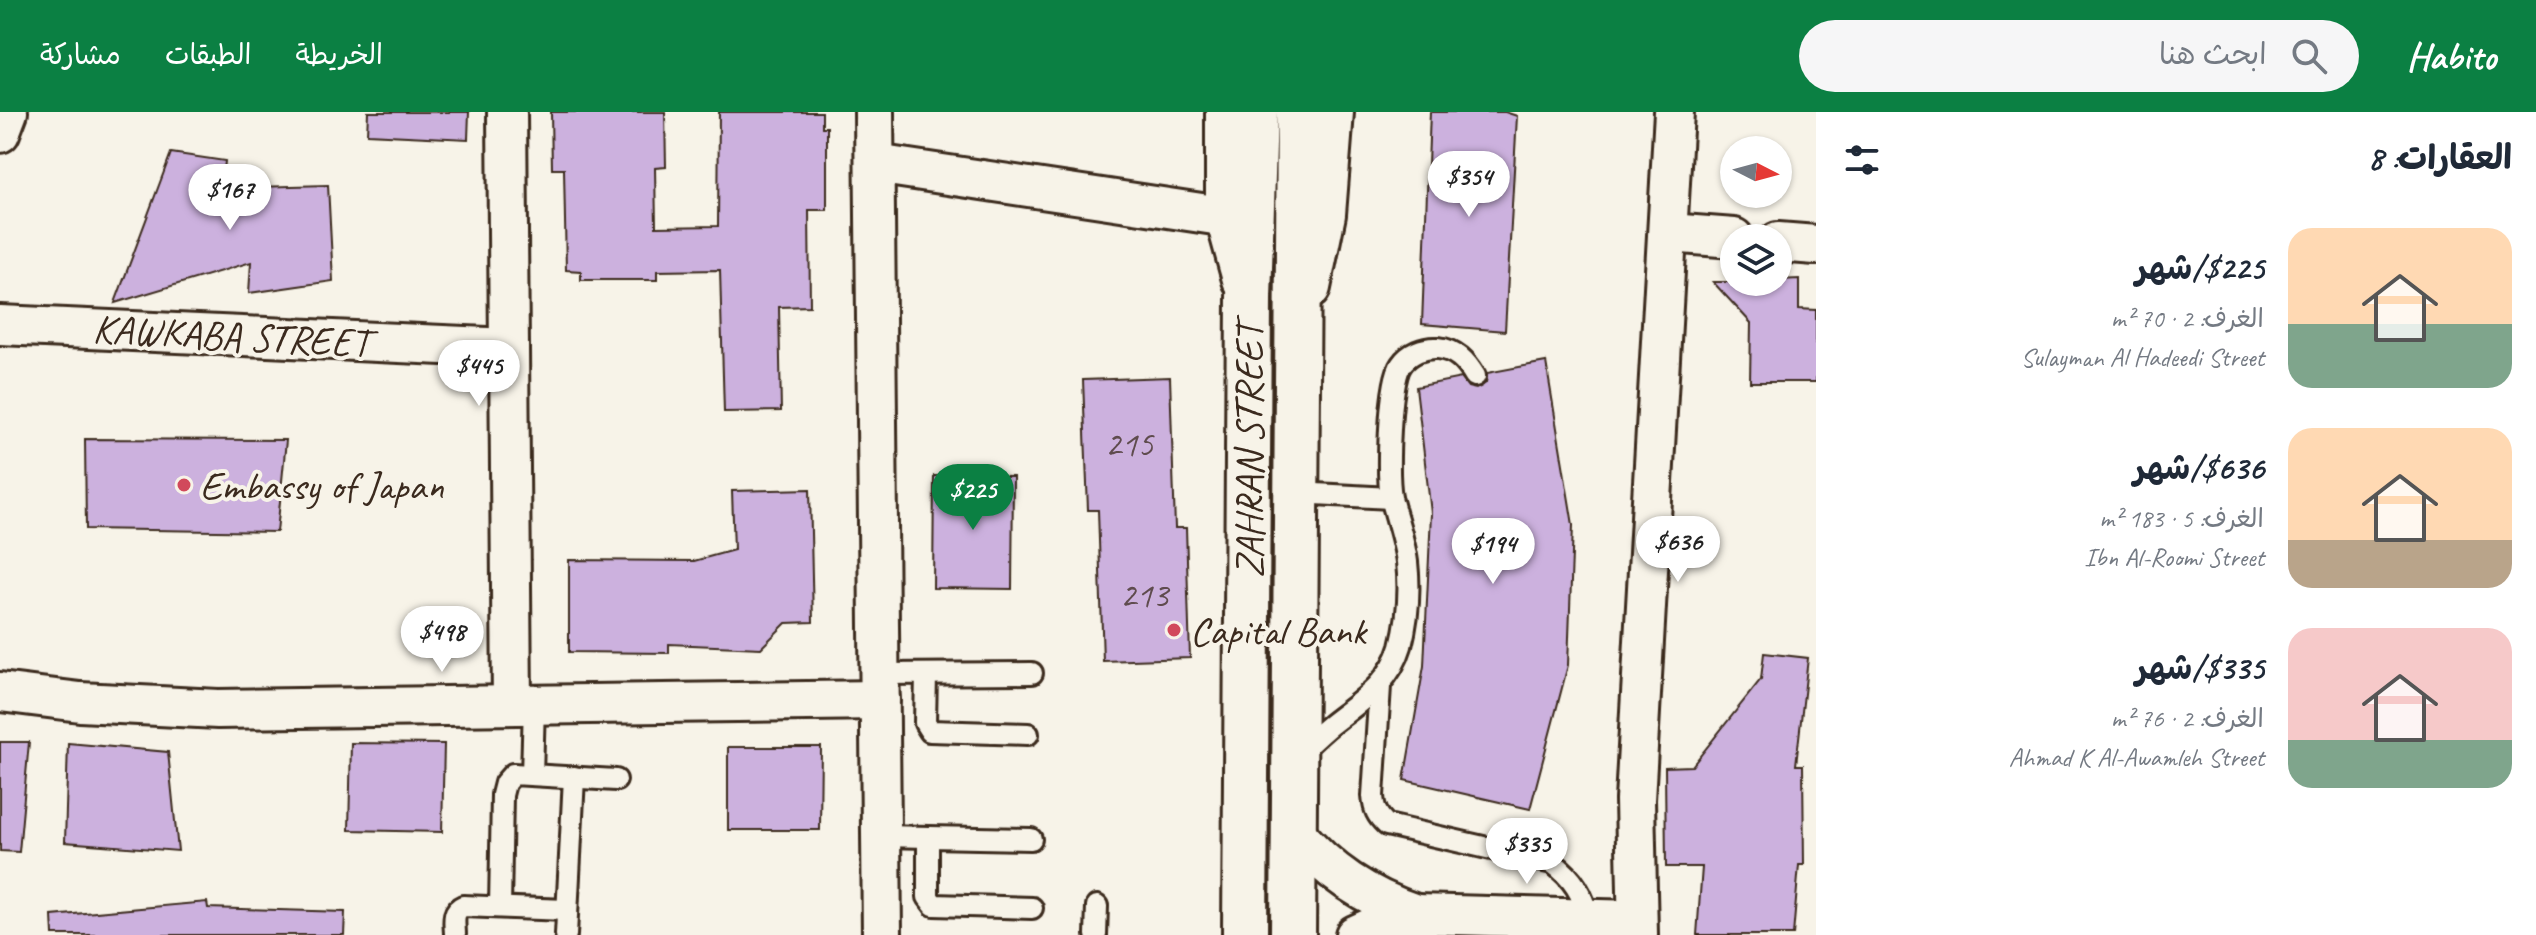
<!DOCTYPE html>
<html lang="ar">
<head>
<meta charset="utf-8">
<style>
	:root { --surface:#fff; --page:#f6f6f7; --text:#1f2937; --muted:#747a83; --accent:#0b8043 }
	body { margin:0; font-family:Caveat,"Playpen Sans Arabic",sans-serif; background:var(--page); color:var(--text); direction:rtl; height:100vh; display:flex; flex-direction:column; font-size:30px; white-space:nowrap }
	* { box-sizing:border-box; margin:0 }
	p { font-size:26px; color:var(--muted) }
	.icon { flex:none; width:44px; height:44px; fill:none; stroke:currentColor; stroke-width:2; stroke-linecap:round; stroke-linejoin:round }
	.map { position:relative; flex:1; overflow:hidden; direction:ltr }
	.sheet { display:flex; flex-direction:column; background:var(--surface); width:720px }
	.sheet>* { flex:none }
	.needle { width:52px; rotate:96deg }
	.fabs { position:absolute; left:1720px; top:24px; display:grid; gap:16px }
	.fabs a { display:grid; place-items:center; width:72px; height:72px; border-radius:50%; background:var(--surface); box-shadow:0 2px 6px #0004; font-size:40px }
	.price { position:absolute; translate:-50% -68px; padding:0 18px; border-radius:28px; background:#fff; color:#222; font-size:26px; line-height:52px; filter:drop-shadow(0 2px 4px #0008) }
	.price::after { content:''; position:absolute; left:50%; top:48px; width:24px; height:18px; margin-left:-12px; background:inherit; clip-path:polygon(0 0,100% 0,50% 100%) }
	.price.current { background:var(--accent); color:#fff }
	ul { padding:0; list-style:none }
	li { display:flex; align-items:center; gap:24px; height:200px; padding:0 24px }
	li span { display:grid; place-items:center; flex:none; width:224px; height:160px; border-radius:24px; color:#555 }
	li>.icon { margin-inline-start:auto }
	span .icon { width:96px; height:96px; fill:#fffc; stroke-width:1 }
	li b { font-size:34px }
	h2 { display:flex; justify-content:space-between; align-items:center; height:96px; padding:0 24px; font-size:34px }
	header { display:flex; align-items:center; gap:48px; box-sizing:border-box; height:112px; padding:0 40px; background:var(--accent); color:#fff }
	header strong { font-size:38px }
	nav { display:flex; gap:44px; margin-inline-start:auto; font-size:28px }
	.search { width:560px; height:72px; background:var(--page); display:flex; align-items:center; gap:20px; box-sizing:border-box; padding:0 28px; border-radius:44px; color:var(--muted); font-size:30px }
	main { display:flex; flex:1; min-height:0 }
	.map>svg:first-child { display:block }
	.building { fill:#ccb1de; stroke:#3b2a1e; stroke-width:2 }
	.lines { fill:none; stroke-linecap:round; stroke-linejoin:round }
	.lane-casing { stroke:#3b2a1e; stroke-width:26 }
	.street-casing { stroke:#3b2a1e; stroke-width:44 }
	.secondary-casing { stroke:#3b2a1e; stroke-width:50 }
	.primary-casing { stroke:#3b2a1e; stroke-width:50 }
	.lane { stroke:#f7f3e8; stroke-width:20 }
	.street { stroke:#f7f3e8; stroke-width:38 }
	.secondary { stroke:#f7f3e8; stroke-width:44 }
	.primary { stroke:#f7f3e8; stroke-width:44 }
	.poi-dot { fill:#d1495b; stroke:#f7f3e8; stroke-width:3 }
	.labels { text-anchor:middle; stroke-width:8; stroke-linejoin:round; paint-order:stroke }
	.number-label { font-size:36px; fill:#5f4c4e }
	.street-label { font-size:40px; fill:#3b2a1e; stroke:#f7f3e8 }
	.poi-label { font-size:40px; fill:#3b2a1e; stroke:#f7f3e8; text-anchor:start }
</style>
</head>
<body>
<header>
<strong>Habito</strong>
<div class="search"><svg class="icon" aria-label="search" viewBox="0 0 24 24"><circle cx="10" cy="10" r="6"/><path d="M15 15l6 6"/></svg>ابحث هنا</div>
<nav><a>الخريطة</a><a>الطبقات</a><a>مشاركة</a></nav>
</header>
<main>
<section class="sheet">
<h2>العقارات: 8<svg class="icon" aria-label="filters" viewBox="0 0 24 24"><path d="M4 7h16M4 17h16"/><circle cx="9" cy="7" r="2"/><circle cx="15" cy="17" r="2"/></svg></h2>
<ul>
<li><span style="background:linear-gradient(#ffd9b3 60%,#7fa58c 0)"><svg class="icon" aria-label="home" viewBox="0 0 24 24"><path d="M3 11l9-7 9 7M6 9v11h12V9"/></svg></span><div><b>$225/شهر</b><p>الغرف: 2 · 70 m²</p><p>Sulayman Al Hadeedi Street</p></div></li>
<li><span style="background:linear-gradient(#ffd9b3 70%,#b9a48a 0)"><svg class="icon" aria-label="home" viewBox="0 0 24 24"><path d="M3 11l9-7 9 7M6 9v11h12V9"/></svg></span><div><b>$636/شهر</b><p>الغرف: 5 · 183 m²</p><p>Ibn Al-Roomi Street</p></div></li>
<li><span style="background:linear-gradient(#f6c9c9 70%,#7fa58c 0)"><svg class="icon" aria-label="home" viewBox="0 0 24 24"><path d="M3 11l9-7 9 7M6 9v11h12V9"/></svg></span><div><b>$335/شهر</b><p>الغرف: 2 · 76 m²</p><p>Ahmad K Al-Awamleh Street</p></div></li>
</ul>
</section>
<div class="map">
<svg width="1816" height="823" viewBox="0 0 1816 823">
	<rect width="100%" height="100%" fill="#f7f3e8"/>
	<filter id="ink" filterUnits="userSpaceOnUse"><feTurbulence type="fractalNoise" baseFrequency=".0125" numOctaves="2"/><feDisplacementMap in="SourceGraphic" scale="16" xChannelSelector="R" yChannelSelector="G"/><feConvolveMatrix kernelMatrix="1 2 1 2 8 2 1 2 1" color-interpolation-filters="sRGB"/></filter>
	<g filter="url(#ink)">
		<!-- building -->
		<g class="building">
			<polygon points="368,0 469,0 468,27 367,22"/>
			<polygon points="551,0 665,0 666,55 655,56 656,115 718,114 719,0 822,0 822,15 827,15 827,98 809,98 810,194 779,195 781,299 724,300 720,158 657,159 657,168 581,168 581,159 566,158 564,57 552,57"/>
			<polygon points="1430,0 1505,0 1517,4 1505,219 1422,212"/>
			<polygon points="171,41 225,49 222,76 328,73 333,169 249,181 251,150 115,191"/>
			<polygon points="1799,167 1799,197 1816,198 1816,270 1750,270 1751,211 1713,170 1778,170 1778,168"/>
			<polygon points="1546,250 1573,413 1568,553 1530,697 1404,668 1424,554 1431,401 1416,275 1461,266 1468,275 1476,277 1486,271 1487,261"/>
			<polygon points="1170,265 1175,416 1186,416 1190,546 1103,549 1098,398 1088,398 1083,268"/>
			<polygon points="85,327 286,328 277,420 86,417"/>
			<polygon points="934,364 1013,365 1012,477 933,476"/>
			<polygon points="810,377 813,510 786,511 761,536 669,532 669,541 569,540 569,448 694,449 734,438 732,379"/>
			<polygon points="1764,541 1808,546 1796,653 1803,653 1804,753 1799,753 1793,823 1697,823 1702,755 1666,755 1665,655 1692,654 1761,567"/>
			<polygon points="0,630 29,630 19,740 0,739"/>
			<polygon points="68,631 168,640 178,739 65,730"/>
			<polygon points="351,631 444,632 442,720 349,718"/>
			<polygon points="728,635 821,635 820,718 728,718"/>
			<polygon points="207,790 208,796 345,800 344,823 53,823 52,804"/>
		</g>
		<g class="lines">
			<defs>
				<g id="lane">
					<polyline points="1296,381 1391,386"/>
					<polyline points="879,562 1032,561"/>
					<polyline points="926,562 925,611 930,619 1028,622"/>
					<path d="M1380,574L1373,684C1374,697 1377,704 1387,713L1553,751C1573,766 1583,782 1588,806"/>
					<path d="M1298,642C1309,632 1319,622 1330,613C1359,590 1390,572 1401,534C1408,507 1410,477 1407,450C1404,427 1396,406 1391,385C1387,362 1389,270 1401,253C1409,241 1424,235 1438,236C1456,238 1466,249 1475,264"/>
					<polyline points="532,663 534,592"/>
					<polyline points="881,724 1031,727"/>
					<polyline points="928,725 928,785 934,793 1032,796"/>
					<polyline points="500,795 502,683 505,671 513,662 616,668"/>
					<path d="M455,823C455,812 451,799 463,794L567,798"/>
					<polyline points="566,823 574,665"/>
					<polyline points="1096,823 1097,794"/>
				</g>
				<g id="street">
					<polyline points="507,0 512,592"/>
					<polyline points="874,0 882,823"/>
					<polyline points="0,21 8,0"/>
					<polyline points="875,52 1228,105"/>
					<polyline points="1669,121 1734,126"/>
					<polyline points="1778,130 1816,133"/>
					<polyline points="0,213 509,236"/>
					<polyline points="0,580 80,590 218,597 880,588"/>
					<path d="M1294,719C1328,760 1366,785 1416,802"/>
					<polyline points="1355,823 1390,807 1416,802 1637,808"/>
					<polyline points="1638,823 1635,688 1674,0"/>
				</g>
				<g id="secondary">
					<polyline points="1228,0 1228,105 1245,167"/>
					<polyline points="1308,175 1323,102 1331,0"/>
				</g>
				<g id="primary">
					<polyline points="1245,823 1249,186 1255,0"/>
					<polyline points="1293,823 1299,0"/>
				</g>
			</defs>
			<!-- lane casing -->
			<use href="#lane" class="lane-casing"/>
			<!-- street casing -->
			<use href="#street" class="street-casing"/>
			<!-- secondary casing -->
			<use href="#secondary" class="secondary-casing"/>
			<!-- primary casing -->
			<use href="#primary" class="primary-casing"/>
			<!-- lane -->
			<use href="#lane" class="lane"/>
			<!-- street -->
			<use href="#street" class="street"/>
			<!-- secondary -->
			<use href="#secondary" class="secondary"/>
			<!-- primary -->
			<use href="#primary" class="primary"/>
		</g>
	</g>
	<!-- markers -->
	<g class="poi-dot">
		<circle cx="184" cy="373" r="8"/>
		<circle cx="1174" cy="518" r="8"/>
	</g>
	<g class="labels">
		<!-- number labels -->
		<g class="number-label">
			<text x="1129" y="344">215</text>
			<text x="1144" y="495">213</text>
		</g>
		<!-- street labels -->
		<g class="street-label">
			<text transform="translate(231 223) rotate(3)" y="14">KAWKABA STREET</text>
			<text transform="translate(1248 339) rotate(-90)" y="14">ZAHRAN STREET</text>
		</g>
		<!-- poi labels -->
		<g class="poi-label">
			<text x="200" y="387">Embassy of Japan</text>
			<text x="1190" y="532">Capital Bank</text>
		</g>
	</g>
</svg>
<div class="fabs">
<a><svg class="needle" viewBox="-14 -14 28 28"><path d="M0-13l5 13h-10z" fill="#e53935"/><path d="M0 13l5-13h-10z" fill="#747a83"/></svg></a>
<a><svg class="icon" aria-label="layers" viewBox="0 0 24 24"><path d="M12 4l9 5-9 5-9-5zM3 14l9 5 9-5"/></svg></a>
</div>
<b class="price" style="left:1469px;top:107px">$354</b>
<b class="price" style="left:230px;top:120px">$167</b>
<b class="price" style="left:479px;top:296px">$445</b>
<b class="price current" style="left:973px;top:420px">$225</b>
<b class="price" style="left:1678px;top:472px">$636</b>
<b class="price" style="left:1493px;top:474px">$194</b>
<b class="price" style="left:442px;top:562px">$498</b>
<b class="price" style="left:1527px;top:774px">$335</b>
</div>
</main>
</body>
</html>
